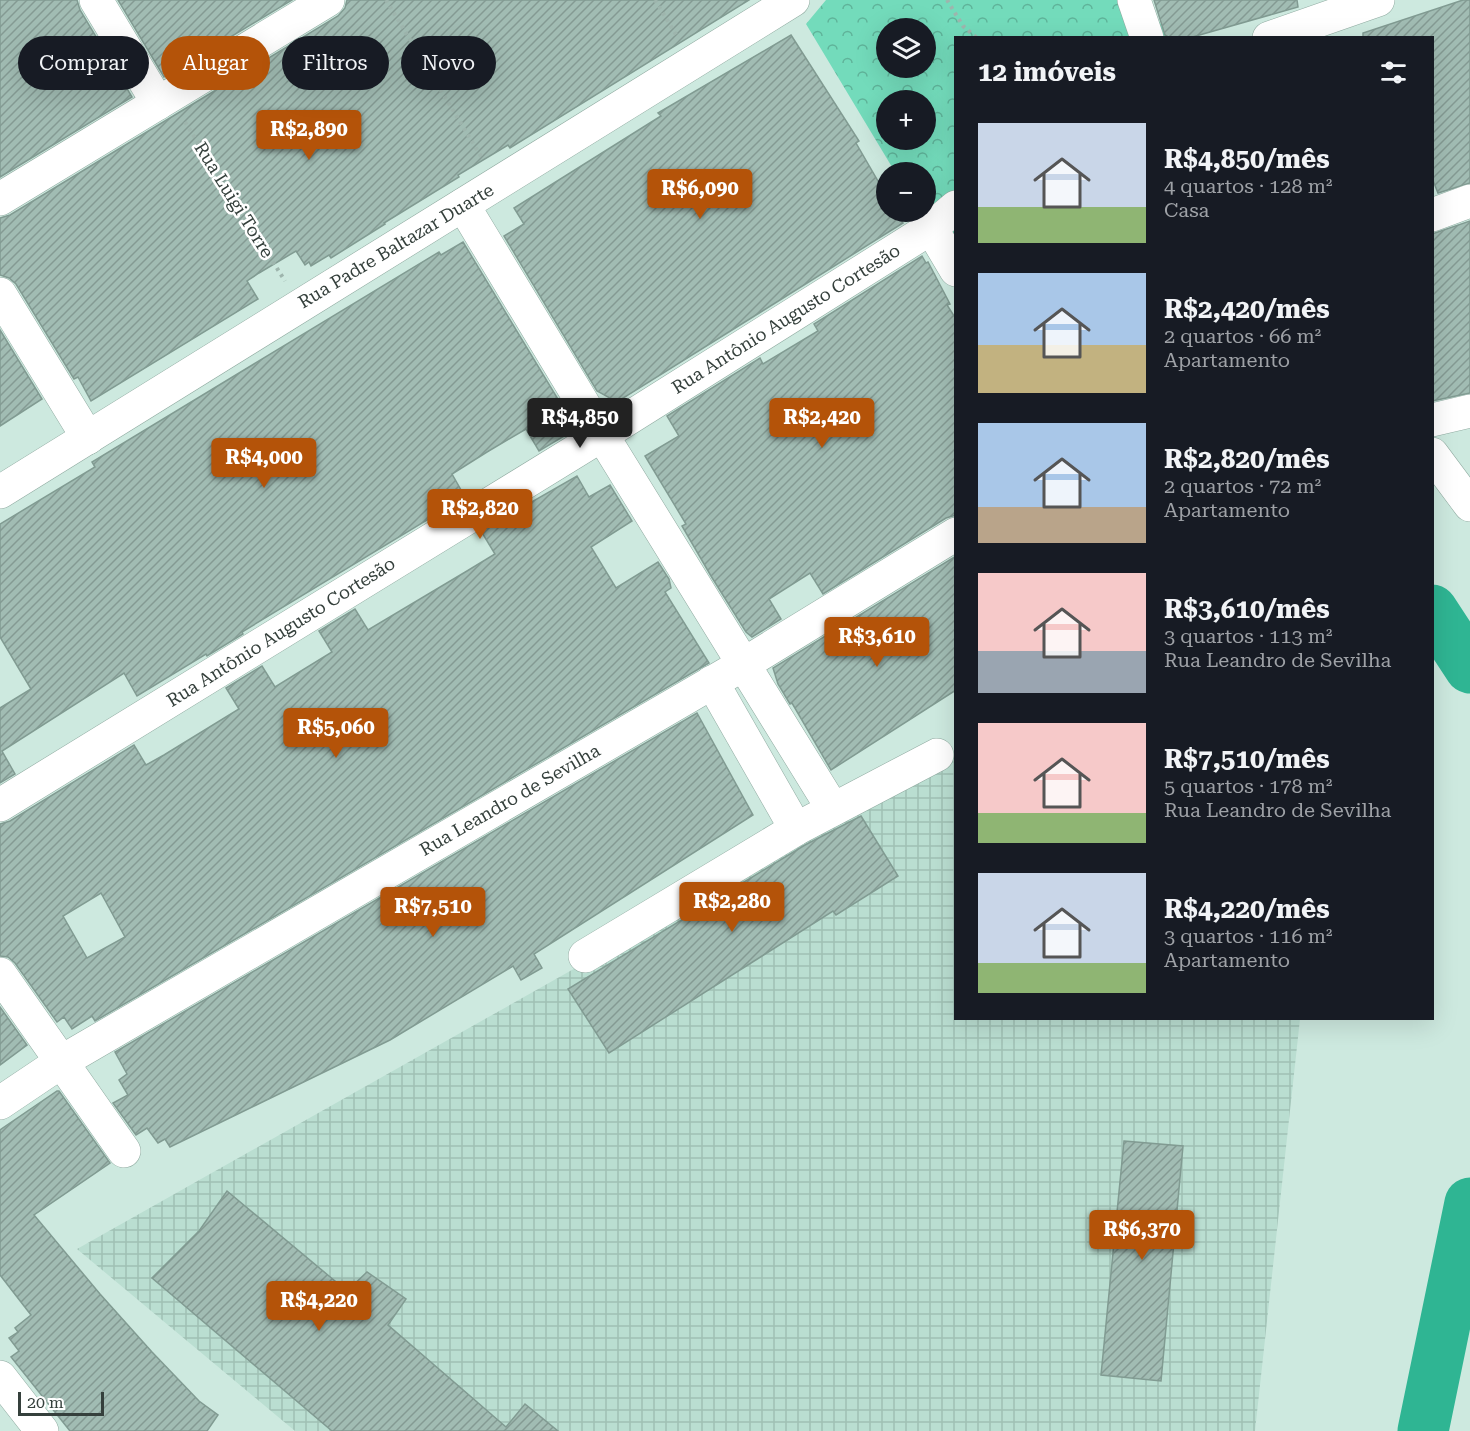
<!DOCTYPE html>
<html lang="pt">
<head>
<meta charset="utf-8">
<style>
	:root { --surface:#171b24; --page:#242831; --text:#f1f3f6; --muted:#9ea1a6; --accent:#b45309 }
	body { margin:0; font-family:"Roboto Serif",serif; background:var(--page); color:var(--text); height:100vh; display:flex; flex-direction:column; font-size:22px; white-space:nowrap }
	* { box-sizing:border-box; margin:0 }
	p { font-size:20px; color:var(--muted) }
	.icon { flex:none; width:33px; height:33px; fill:none; stroke:currentColor; stroke-width:2; stroke-linecap:round; stroke-linejoin:round }
	.map { position:relative; flex:1; overflow:hidden }
	.details { position:absolute; left:954px; top:36px; width:480px; height:984px; display:flex; flex-direction:column; background:var(--surface); border-radius:0px; box-shadow:0 6px 24px #0002 }
	.details>* { flex:none }
	.hud { position:absolute; left:18px; top:36px; width:570px; height:54px; display:flex; gap:12px }
	.fabs { position:absolute; left:876px; top:18px; display:grid; gap:12px }
	.fabs a { display:grid; place-items:center; width:60px; height:60px; border-radius:50%; background:var(--surface); box-shadow:0 6px 24px #0002; font-size:30px }
	.scale { position:absolute; left:18px; bottom:15px; width:86px; box-sizing:border-box; padding-left:6px; border:3px solid #35403c; border-top:0; font-size:16px; line-height:21px; white-space:nowrap; color:#35403c; -webkit-text-stroke:4px #fff; paint-order:stroke }
	.price { position:absolute; translate:-50% -51px; padding:0 14px; border-radius:6px; background:var(--accent); color:#fff; font-size:20px; line-height:39px; filter:drop-shadow(0 2px 3px #0008) }
	.price::after { content:''; position:absolute; left:50%; top:36px; width:18px; height:14px; margin-left:-9px; background:inherit; clip-path:polygon(0 0,100% 0,50% 100%) }
	.price.selected { background:#222; color:#fff }
	ul { padding:0; list-style:none }
	li { display:flex; align-items:center; gap:18px; height:150px; padding:0 24px }
	li span { display:grid; place-items:center; flex:none; width:168px; height:120px; border-radius:0px; color:#555 }
	li>.icon { margin-inline-start:auto }
	span .icon { width:72px; height:72px; fill:#fffc; stroke-width:1 }
	li b { font-size:26px }
	h2 { display:flex; justify-content:space-between; align-items:center; height:72px; padding:0 24px; font-size:26px }
	.pill { padding:0 21px; border-radius:27px; background:var(--surface); box-shadow:0 6px 24px #0002; font-size:21px; line-height:54px }
	.pill.selected { background:var(--accent); color:#fff }
	.map>svg:first-child { display:block }
	.industrial { fill:url(#industrial-grid) }
	.forest { fill:url(#forest-crowns); fill-rule:evenodd }
	.lines { fill:none; stroke-linecap:round; stroke-linejoin:round }
	.river { stroke:#2fb593; stroke-width:51 }
	.building { fill:url(#building-hatch); stroke:#819b92; stroke-width:1.5; fill-rule:evenodd }
	.minor-casing { stroke:#90aba1; stroke-width:34 }
	.path { stroke:#9eb5ad; stroke-width:4; stroke-dasharray:3 4.5; stroke-linecap:butt }
	.minor { stroke:#fff; stroke-width:33 }
	.labels { text-anchor:middle; stroke-width:5; stroke-linejoin:round; paint-order:stroke }
	.street-label { font-size:18px; fill:#35403c; stroke:#fff }
</style>
</head>
<body>
<div class="map">
<svg width="1470" height="1431" viewBox="0 0 1470 1431">
	<defs>
		<pattern id="industrial-grid" width="8" height="8" patternUnits="userSpaceOnUse" patternTransform="scale(1.5)"><rect width="8" height="8" fill="#baded1"/><path d="M0 4h8M4 0v8" fill="none" stroke="#a0c0b4"/></pattern>
		<pattern id="forest-crowns" width="20" height="18" patternUnits="userSpaceOnUse" patternTransform="scale(1.5)"><rect width="20" height="18" fill="#73dbbb"/><path d="M2 6a3 3 0 1 1 6 0M12 15a3 3 0 1 1 6 0" fill="none" stroke="#5fb399"/></pattern>
		<pattern id="building-hatch" width="6" height="6" patternUnits="userSpaceOnUse" patternTransform="scale(1.5)"><rect width="6" height="6" fill="#a1bcb3"/><path d="M-1 1l2-2M0 6l6-6M5 7l2-2" fill="none" stroke="#849a93"/></pattern>
	</defs>
	<rect width="100%" height="100%" fill="#cde9df"/>
	<!-- industrial -->
	<polygon class="industrial" points="955,754 956,1018 1300,1019 1255,1431 295,1431 77,1249"/>
	<!-- forest -->
	<path class="forest" d="M826,0H1147L1168,37L956,38L955,270L918,212H926V172H895L806,24ZM886,28H926V68H886ZM886,100H926V140H886Z"/>
	<g class="lines">
		<!-- river -->
		<g class="river">
			<polyline points="1432,610 1470,668"/>
			<polyline points="1423,1431 1470,1203"/>
		</g>
	</g>
	<!-- building -->
	<g class="building">
		<polygon points="0,0 77,0 80,10 132,97 0,177"/>
		<polygon points="118,0 292,0 164,77"/>
		<polygon points="347,0 749,0 510,148 508,145 458,175 459,177 384,223 385,224 331,258 329,255 311,266 309,262 305,265 296,251 259,273 247,281 258,299 91,401 78,377 74,379 16,284 9,278 0,275 0,218 10,215 338,16 345,8"/>
		<polygon points="1154,0 1297,0 1298,7 1189,38 1170,38 1165,35"/>
		<polygon points="1463,0 1470,0 1470,183 1438,193 1432,178 1432,38 1363,38 1363,33"/>
		<polygon points="791,35 859,141 856,143 886,195 886,212 896,212 903,223 617,402 597,391 504,236 524,224 514,208 661,116 658,113"/>
		<polygon points="1470,221 1470,393 1432,401 1432,234"/>
		<polygon points="463,242 576,429 539,451 526,429 487,452 452,474 465,497 242,632 243,634 207,656 206,654 137,696 124,673 2,751 15,774 0,783 0,708 31,689 0,637 0,524 95,467 92,462 439,252 441,255"/>
		<polygon points="922,256 926,263 928,262 950,304 947,305 956,319 956,515 946,518 823,594 810,573 769,599 781,619 752,637 746,632 711,576 682,526 686,524 645,456 679,436 667,416 760,358 763,364 818,331 814,324"/>
		<polygon points="0,330 42,399 0,426"/>
		<path d="M577,476L589,497L610,485L632,521L591,547L616,588L658,562L669,579L671,588L665,592L709,663L95,1021L92,1016L72,1029L64,1017L57,1022L15,963L8,957L0,956V824L10,821L134,745L146,765L164,755L239,709L226,688L262,666L275,687L332,652L319,631L355,609L368,630L467,571L495,554L481,531ZM101,893L125,937L87,958L63,916Z"/>
		<polygon points="956,556 956,690 831,770 792,703 790,704 778,684 773,668"/>
		<polygon points="697,713 753,815 534,954 542,968 521,980 513,966 390,1040 170,1147 165,1139 158,1143 147,1128 136,1135 113,1103 128,1095 119,1080 127,1074 115,1052"/>
		<polygon points="861,816 898,876 836,915 833,911 609,1053 568,989 805,845"/>
		<polygon points="0,1007 27,1045 0,1065"/>
		<polygon points="57,1091 59,1091 110,1163 34,1215 100,1294 152,1352 199,1401 218,1415 207,1431 70,1431 11,1357 19,1351 9,1338 18,1332 15,1328 31,1315 0,1275 0,1130"/>
		<polygon points="1124,1141 1183,1146 1161,1381 1101,1375"/>
		<polygon points="227,1191 347,1291 367,1272 406,1299 388,1325 506,1427 525,1404 558,1431 332,1431 152,1278 199,1231"/>
	</g>
	<g class="lines">
		<defs>
			<g id="minor">
				<polyline points="96,0 158,103"/>
				<polyline points="1134,0 1147,38"/>
				<polyline points="1269,38 1378,0"/>
				<polyline points="0,199 328,0"/>
				<polyline points="463,205 602,435 833,809"/>
				<polyline points="1432,215 1470,201"/>
				<polyline points="931,228 956,270"/>
				<polyline points="0,294 88,438"/>
				<polyline points="1432,420 1470,411"/>
				<polyline points="1432,454 1470,505"/>
				<polyline points="0,492 793,0"/>
				<polyline points="712,682 796,829"/>
				<polyline points="0,805 602,435 931,228 956,207"/>
				<polyline points="585,956 796,829 937,755"/>
				<polyline points="0,974 124,1151"/>
				<polyline points="0,1103 61,1062 744,664 956,534"/>
				<polyline points="0,1377 42,1431"/>
			</g>
		</defs>
		<!-- minor casing -->
		<use href="#minor" class="minor-casing"/>
		<!-- path -->
		<g class="path">
			<polyline points="386,0 482,158"/>
			<polyline points="655,0 678,38"/>
			<polyline points="947,0 963,26 977,38"/>
			<polyline points="185,122 285,281"/>
		</g>
		<!-- minor -->
		<use href="#minor" class="minor"/>
	</g>
	<g class="labels">
		<!-- street labels -->
		<g class="street-label">
			<text transform="translate(234 200) rotate(58)" y="6">Rua Luigi Torre</text>
			<text transform="translate(396 246) rotate(-31)" y="6">Rua Padre Baltazar Duarte</text>
			<text transform="translate(786 319) rotate(-32)" y="6">Rua Antônio Augusto Cortesão</text>
			<text transform="translate(281 632) rotate(-32)" y="6">Rua Antônio Augusto Cortesão</text>
			<text transform="translate(510 800) rotate(-30)" y="6">Rua Leandro de Sevilha</text>
		</g>
	</g>
</svg>
<div class="fabs">
<a><svg class="icon" aria-label="layers" viewBox="0 0 24 24"><path d="M12 4l9 5-9 5-9-5zM3 14l9 5 9-5"/></svg></a>
<a>+</a>
<a>−</a>
</div>
<div class="scale">20 m</div>
<b class="price" style="left:309px;top:161px">R$2,890</b>
<b class="price" style="left:700px;top:220px">R$6,090</b>
<b class="price selected" style="left:580px;top:449px">R$4,850</b>
<b class="price" style="left:822px;top:449px">R$2,420</b>
<b class="price" style="left:264px;top:489px">R$4,000</b>
<b class="price" style="left:480px;top:540px">R$2,820</b>
<b class="price" style="left:877px;top:668px">R$3,610</b>
<b class="price" style="left:336px;top:759px">R$5,060</b>
<b class="price" style="left:732px;top:933px">R$2,280</b>
<b class="price" style="left:433px;top:938px">R$7,510</b>
<b class="price" style="left:1142px;top:1261px">R$6,370</b>
<b class="price" style="left:319px;top:1332px">R$4,220</b>
<div class="hud">
<a class="pill">Comprar</a>
<a class="pill selected">Alugar</a>
<a class="pill">Filtros</a>
<a class="pill">Novo</a>
</div>
<section class="details">
<h2>12 imóveis<svg class="icon" aria-label="filters" viewBox="0 0 24 24"><path d="M4 7h16M4 17h16"/><circle cx="9" cy="7" r="2"/><circle cx="15" cy="17" r="2"/></svg></h2>
<ul>
<li><span style="background:linear-gradient(#c9d6e8 70%,#8fb573 0)"><svg class="icon" aria-label="home" viewBox="0 0 24 24"><path d="M3 11l9-7 9 7M6 9v11h12V9"/></svg></span><div><b>R$4,850/mês</b><p>4 quartos · 128 m²</p><p>Casa</p></div></li>
<li><span style="background:linear-gradient(#a9c7e8 60%,#c2b280 0)"><svg class="icon" aria-label="home" viewBox="0 0 24 24"><path d="M3 11l9-7 9 7M6 9v11h12V9"/></svg></span><div><b>R$2,420/mês</b><p>2 quartos · 66 m²</p><p>Apartamento</p></div></li>
<li><span style="background:linear-gradient(#a9c7e8 70%,#b9a48a 0)"><svg class="icon" aria-label="home" viewBox="0 0 24 24"><path d="M3 11l9-7 9 7M6 9v11h12V9"/></svg></span><div><b>R$2,820/mês</b><p>2 quartos · 72 m²</p><p>Apartamento</p></div></li>
<li><span style="background:linear-gradient(#f6c9c9 65%,#9aa5b1 0)"><svg class="icon" aria-label="home" viewBox="0 0 24 24"><path d="M3 11l9-7 9 7M6 9v11h12V9"/></svg></span><div><b>R$3,610/mês</b><p>3 quartos · 113 m²</p><p>Rua Leandro de Sevilha</p></div></li>
<li><span style="background:linear-gradient(#f6c9c9 75%,#8fb573 0)"><svg class="icon" aria-label="home" viewBox="0 0 24 24"><path d="M3 11l9-7 9 7M6 9v11h12V9"/></svg></span><div><b>R$7,510/mês</b><p>5 quartos · 178 m²</p><p>Rua Leandro de Sevilha</p></div></li>
<li><span style="background:linear-gradient(#c9d6e8 75%,#8fb573 0)"><svg class="icon" aria-label="home" viewBox="0 0 24 24"><path d="M3 11l9-7 9 7M6 9v11h12V9"/></svg></span><div><b>R$4,220/mês</b><p>3 quartos · 116 m²</p><p>Apartamento</p></div></li>
</ul>
</section>
</div>
</body>
</html>
